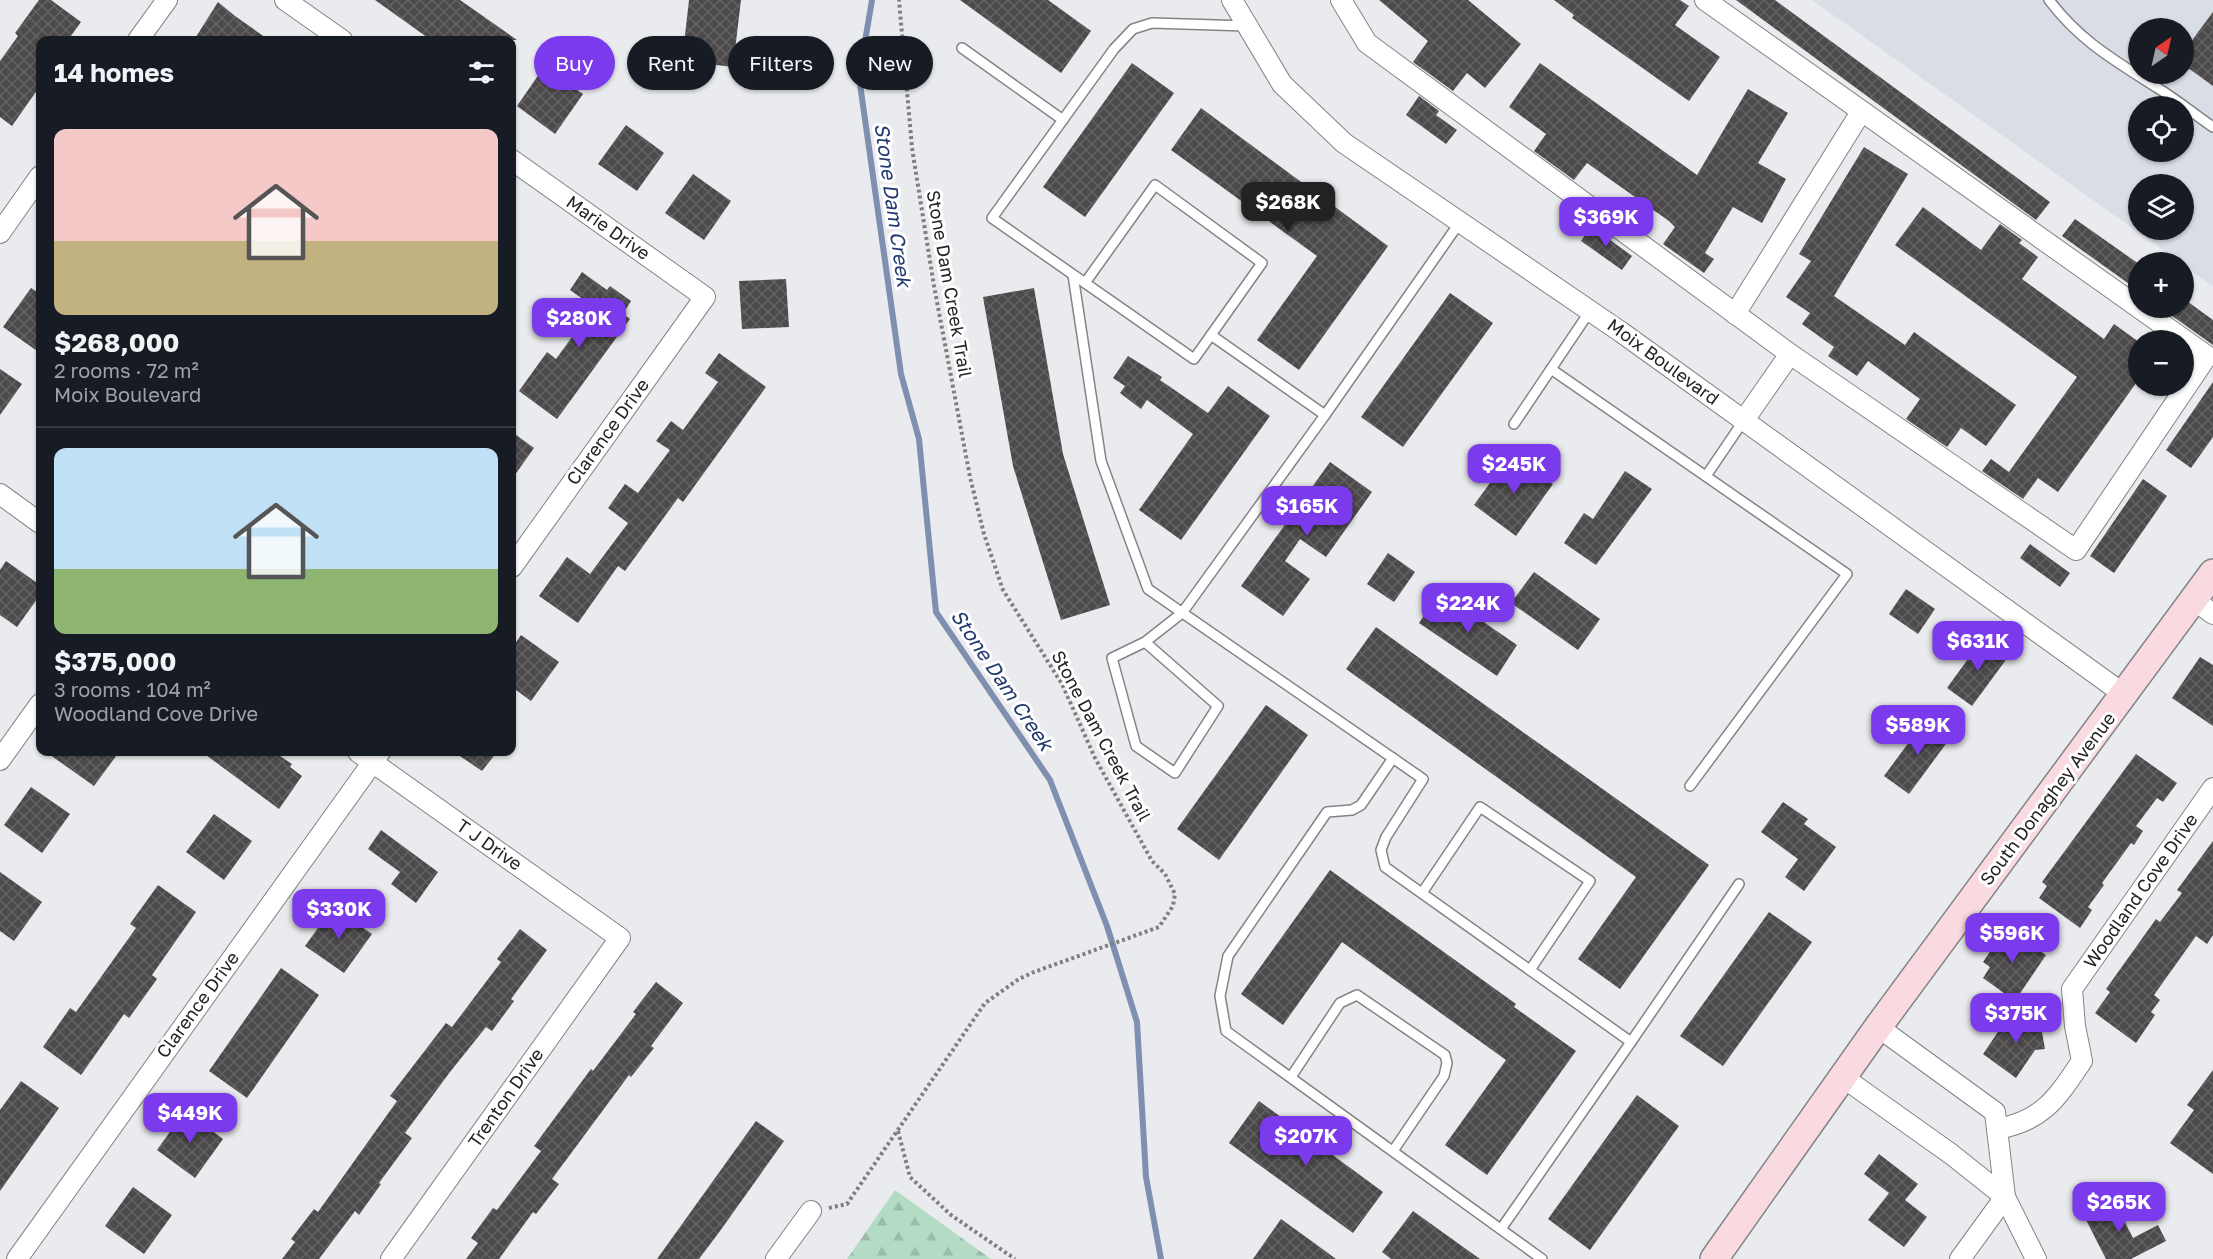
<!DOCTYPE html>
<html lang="en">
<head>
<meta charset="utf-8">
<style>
	:root { --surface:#171b24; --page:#242831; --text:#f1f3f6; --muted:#9ea1a6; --line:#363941; --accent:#7c3aed }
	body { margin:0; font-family:"Golos Text",sans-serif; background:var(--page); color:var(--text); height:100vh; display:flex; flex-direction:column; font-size:22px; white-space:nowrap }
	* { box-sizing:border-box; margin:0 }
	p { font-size:20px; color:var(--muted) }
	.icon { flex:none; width:33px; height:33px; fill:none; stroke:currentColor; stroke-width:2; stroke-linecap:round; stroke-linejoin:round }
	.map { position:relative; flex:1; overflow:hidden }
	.panel { position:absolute; left:36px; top:36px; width:480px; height:720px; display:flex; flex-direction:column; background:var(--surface); border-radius:12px; box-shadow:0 2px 4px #0004 }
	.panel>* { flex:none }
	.guide { position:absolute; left:534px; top:36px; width:570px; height:54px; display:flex; gap:12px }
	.needle { width:39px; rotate:34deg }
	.buttons { position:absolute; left:2128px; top:18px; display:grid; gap:12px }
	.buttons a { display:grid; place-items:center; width:66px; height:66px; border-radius:50%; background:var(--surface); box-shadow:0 2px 4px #0004; font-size:30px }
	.price { position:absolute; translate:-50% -51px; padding:0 14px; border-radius:12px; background:var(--accent); color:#fff; font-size:20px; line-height:39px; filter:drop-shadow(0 2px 3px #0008) }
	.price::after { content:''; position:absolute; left:50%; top:36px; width:18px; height:14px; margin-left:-9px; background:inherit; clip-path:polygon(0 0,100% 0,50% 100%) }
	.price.on { background:#222; color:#fff }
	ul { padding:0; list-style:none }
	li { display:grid; align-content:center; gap:12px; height:318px; padding:0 18px }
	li+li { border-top:2px solid var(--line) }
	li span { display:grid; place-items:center; height:186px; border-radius:12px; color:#555 }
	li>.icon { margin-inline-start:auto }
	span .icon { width:108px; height:108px; fill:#fffc; stroke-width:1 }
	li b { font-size:26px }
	h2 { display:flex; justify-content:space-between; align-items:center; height:72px; padding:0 18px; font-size:26px }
	.chip { padding:0 21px; border-radius:27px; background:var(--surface); box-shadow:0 2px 4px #0004; font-size:21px; line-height:54px }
	.chip.on { background:var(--accent); color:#fff }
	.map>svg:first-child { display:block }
	.built { fill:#d9dde6; fill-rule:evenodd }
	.forest { fill:url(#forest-firs) }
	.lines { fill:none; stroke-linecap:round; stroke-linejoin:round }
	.stream { stroke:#7f8faf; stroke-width:6 }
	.building { fill:url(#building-cross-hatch) }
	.lane-casing { stroke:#838486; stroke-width:12 }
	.street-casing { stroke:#838486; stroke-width:22 }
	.secondary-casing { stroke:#838486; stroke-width:30 }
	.path { stroke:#7e7f81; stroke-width:4; stroke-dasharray:3 3; stroke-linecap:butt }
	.lane { stroke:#fff; stroke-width:9 }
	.street { stroke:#fff; stroke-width:20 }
	.secondary { stroke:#f9dae0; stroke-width:27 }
	.labels { text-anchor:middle; stroke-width:6; stroke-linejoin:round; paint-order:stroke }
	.street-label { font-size:18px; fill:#232324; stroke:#fff }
	.water-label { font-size:20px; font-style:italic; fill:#223970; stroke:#fff }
</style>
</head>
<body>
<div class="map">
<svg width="2213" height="1259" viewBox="0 0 2213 1259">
	<defs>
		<pattern id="forest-firs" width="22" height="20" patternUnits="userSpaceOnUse" patternTransform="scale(1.5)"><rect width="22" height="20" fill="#b4dbc4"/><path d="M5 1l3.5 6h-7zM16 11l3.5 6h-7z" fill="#9abca8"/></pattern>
		<pattern id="building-cross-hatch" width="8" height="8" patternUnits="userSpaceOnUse" patternTransform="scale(1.5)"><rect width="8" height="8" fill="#4c4a4b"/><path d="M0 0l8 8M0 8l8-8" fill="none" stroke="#636162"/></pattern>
	</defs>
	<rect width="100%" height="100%" fill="#eaebee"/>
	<!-- built -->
	<path class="built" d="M1812,0H2213V286L2184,266V262H2180ZM2139,28H2184V74H2139ZM2139,106H2184V152H2139ZM2139,184H2184V230H2139Z"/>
	<!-- forest -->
	<polygon class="forest" points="895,1190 991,1259 847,1259"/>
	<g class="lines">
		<!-- stream -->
		<polyline class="stream" points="872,0 859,77 901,374 919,439 936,612 1050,780 1107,926 1137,1022 1146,1177 1161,1259"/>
	</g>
	<!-- building -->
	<g class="building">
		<polygon points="39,0 51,0 81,22 68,40 40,40 40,86 12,126 0,117 0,61 18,36 15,33"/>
		<polygon points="375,0 460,0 517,40 431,40"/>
		<polygon points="689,0 741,0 733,67 708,64 708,54 695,53 696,45 684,44"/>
		<polygon points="960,0 1048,0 1091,31 1061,73"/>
		<polygon points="1379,0 1468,0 1521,44 1485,88 1467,73 1453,91 1413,62 1428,41"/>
		<polygon points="1554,0 1680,0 1689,6 1675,25 1720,57 1689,101 1572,18 1574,15"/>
		<polygon points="1736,0 1775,0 2050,202 2036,220"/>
		<polygon points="218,2 235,16 269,40 194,40"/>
		<polygon points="2213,12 2213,86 2184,65 2184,51"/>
		<polygon points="1132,63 1174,93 1085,217 1043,187"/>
		<polygon points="1540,63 1697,175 1748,89 1788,113 1758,163 1786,179 1762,223 1733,207 1705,253 1714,259 1704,273 1663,244 1675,227 1669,221 1587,163 1574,180 1534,151 1546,134 1509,107"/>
		<polygon points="544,67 583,94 555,134 517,106"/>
		<polygon points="1419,96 1439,111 1436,115 1457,130 1446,144 1406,115"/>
		<polygon points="1201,108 1388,246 1299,370 1257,340 1317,256 1171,150"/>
		<polygon points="626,125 664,153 637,191 598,164"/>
		<polygon points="1864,147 1908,174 1834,296 1905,345 1914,332 2016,405 1986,446 1961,428 1947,447 1906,419 1920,399 1868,361 1857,376 1828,356 1834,347 1802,324 1810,313 1786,297 1811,261 1799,254"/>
		<polygon points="693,174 731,201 704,240 665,213"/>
		<polygon points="1923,207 1981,250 2000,224 2022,240 2019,243 2038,257 2022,279 2104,339 2114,324 2139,342 2139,379 2058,492 2038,478 2023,499 1982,471 1991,459 2009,472 2077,377 1895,245"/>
		<polygon points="2075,219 2139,264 2139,291 2062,236"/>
		<polygon points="1591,226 1632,256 1622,270 1581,241"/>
		<polygon points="582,272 607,290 610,286 631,301 623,314 630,319 557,419 519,391 547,352 556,359 594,307 570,290"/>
		<polygon points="786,279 789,327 742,329 739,281"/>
		<polygon points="31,288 40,294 40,353 3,327"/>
		<polygon points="1034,288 1063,454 1110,605 1061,620 1013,466 983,297"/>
		<polygon points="1450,293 1493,323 1403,447 1361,417"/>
		<polygon points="2184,299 2213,320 2213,345 2161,308 2184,308"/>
		<polygon points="719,353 766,387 683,502 678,498 625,571 618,566 578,623 539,596 567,557 590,574 628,523 608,508 625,484 638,493 670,450 656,441 671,421 683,430 718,382 705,373"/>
		<polygon points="1128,356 1162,377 1160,380 1208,413 1228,386 1270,416 1181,540 1139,510 1193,434 1147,400 1141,409 1120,393 1125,386 1113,378"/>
		<polygon points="0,369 22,384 0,415"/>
		<polygon points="2213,382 2213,437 2191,468 2166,450"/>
		<polygon points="512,432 534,448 512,479"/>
		<polygon points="1511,454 1553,484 1516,536 1474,505"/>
		<polygon points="1330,462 1372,492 1326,557 1300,539 1285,561 1310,579 1283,616 1241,586"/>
		<polygon points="1625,471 1652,489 1596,565 1564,543 1584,513 1593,519"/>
		<polygon points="2143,479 2167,496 2114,573 2090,556"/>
		<polygon points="2030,544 2070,573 2060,587 2020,558"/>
		<polygon points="1388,553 1415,572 1394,602 1367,584"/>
		<polygon points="6,561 40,585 40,595 17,627 0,615 0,570"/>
		<polygon points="1534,572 1600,619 1578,650 1511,603"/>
		<polygon points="1906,589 1935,609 1918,634 1889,614"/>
		<polygon points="1440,592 1517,645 1497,676 1419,623"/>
		<polygon points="1376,627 1709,865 1620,989 1578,959 1636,877 1346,669"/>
		<polygon points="521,635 559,662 531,701 512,687 512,648"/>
		<polygon points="1983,638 2008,657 1972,706 1947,688"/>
		<polygon points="2200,657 2213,665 2213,726 2172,698"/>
		<polygon points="1266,705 1308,735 1219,860 1177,829"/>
		<polygon points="1926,719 1951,737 1909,794 1884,776"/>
		<polygon points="46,752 119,752 94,786"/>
		<polygon points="202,752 274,752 292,764 290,767 302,776 279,809"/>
		<polygon points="454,752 497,752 482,771"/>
		<polygon points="2136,754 2177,783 2163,802 2157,798 2136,826 2143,831 2134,845 2131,843 2102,883 2104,885 2088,907 2092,910 2080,928 2039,898 2047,886 2042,882"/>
		<polygon points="31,787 70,814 42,853 4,825"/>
		<polygon points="1783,802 1808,819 1804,824 1836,847 1804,891 1785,877 1798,859 1761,832"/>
		<polygon points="214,814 252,841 224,880 186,852"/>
		<polygon points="381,830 438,872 416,903 391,884 400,872 368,849"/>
		<polygon points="2213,841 2213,935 2207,944 2196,936 2154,995 2160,1000 2151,1012 2155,1015 2136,1043 2095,1013 2110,992 2106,989 2156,919 2160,922 2182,893 2177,890"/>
		<polygon points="1330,870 1516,1004 1514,1007 1576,1051 1487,1175 1445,1145 1506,1060 1342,942 1283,1025 1241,994"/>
		<polygon points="0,872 42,902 14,941 0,931"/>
		<polygon points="158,885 196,912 152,975 157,979 129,1018 124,1014 81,1075 43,1047 70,1008 76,1012 136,928 130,924"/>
		<polygon points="333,907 372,934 344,973 305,946"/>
		<polygon points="1769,912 1812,942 1723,1066 1680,1036"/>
		<polygon points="2006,928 2046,955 2015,1001 1983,978 1990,967 1983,962"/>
		<polygon points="520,929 547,950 511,999 514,1001 492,1031 486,1027 450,1072 405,1133 412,1138 379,1183 381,1184 359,1215 355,1211 319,1259 282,1259 295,1242 291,1239 314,1209 318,1212 397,1101 390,1096 446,1023 452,1027 501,962 497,959"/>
		<polygon points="281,968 319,995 247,1098 209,1071"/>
		<polygon points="656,982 683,1003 651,1046 654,1048 631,1077 629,1075 552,1179 559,1184 536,1214 533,1212 499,1259 466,1259 478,1243 471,1238 493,1208 497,1210 541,1151 534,1146 591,1069 593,1071 636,1014 633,1012"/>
		<polygon points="2039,1015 2045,1049 2035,1050 2016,1078 1983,1054 2006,1020"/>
		<polygon points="2213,1070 2213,1174 2170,1143 2194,1110 2187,1105"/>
		<polygon points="21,1081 59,1108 0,1191 0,1110"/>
		<polygon points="1637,1095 1679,1126 1590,1250 1548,1219"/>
		<polygon points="1259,1101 1383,1192 1353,1233 1229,1143"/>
		<polygon points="185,1111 223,1139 195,1178 157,1150"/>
		<polygon points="756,1121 784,1141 720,1231 699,1259 657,1259"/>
		<polygon points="1879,1154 1918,1184 1905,1200 1927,1217 1904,1247 1868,1220 1889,1193 1864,1174"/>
		<polygon points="133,1187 172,1215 144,1254 105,1226"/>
		<polygon points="2112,1197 2133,1238 2158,1225 2166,1241 2131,1259 2106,1259 2082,1212"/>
		<polygon points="1413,1211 1480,1259 1391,1259 1382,1252"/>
		<polygon points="1281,1219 1317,1245 1336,1259 1253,1259"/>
	</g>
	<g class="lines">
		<defs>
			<g id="lane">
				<path d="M2049,0C2080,41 2114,60 2156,87C2176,99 2194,114 2213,127"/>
				<polyline points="1247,26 1152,23 1133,29 1114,49 992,218 1194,359 1211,335 1325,415 1460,222"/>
				<polyline points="962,48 1063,120"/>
				<polyline points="1073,275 1101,461 1148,589 1423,779 1386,837 1381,850 1385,867 1631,1042 1501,1229"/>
				<polyline points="1085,283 1155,185 1262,263 1211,335"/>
				<polyline points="1551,369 1847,574 1690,786"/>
				<polyline points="1514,424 1590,311"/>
				<polyline points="1706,476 1744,420"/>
				<polyline points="1145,642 1218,706 1175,773 1136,746 1112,658 1145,642 1182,613 1325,415"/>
				<polyline points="1393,758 1361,805 1352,810 1327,812 1228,956 1220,996 1226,1031 1542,1259"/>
				<polyline points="1422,893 1480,807 1590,881 1530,970"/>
				<polyline points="1631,1042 1739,884"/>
				<polyline points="1291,1077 1340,1003 1357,995 1445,1055 1447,1063 1444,1076 1393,1151"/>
			</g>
			<g id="street">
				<polyline points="285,0 342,40"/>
				<polyline points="1232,0 1282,84 1344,143 1621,332 2125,695"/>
				<polyline points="1341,0 1367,43 1790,354 2076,550 2207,356 1705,0"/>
				<polyline points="138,40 167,0"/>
				<polyline points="512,160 705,297 512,567"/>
				<polyline points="0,233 40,176"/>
				<polyline points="1735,314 1861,112"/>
				<polyline points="1744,420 1790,354"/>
				<polyline points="0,494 40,523"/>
				<polyline points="2194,600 2213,614"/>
				<polyline points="358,752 620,938 391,1259"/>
				<polyline points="0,760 40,704"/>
				<polyline points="1878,1027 1995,1112 2005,1197 2036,1259"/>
				<polyline points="1844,1078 1951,1154 2005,1197"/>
				<path d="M1997,1129C2043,1121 2057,1098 2082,1061L2075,1026L2072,989L2213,788"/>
				<polyline points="17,1259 380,752"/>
				<polyline points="776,1259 811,1211"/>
				<polyline points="1960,1259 2005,1197"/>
			</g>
			<polyline id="secondary" points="1714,1259 1878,1027 2213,573"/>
		</defs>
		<!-- lane casing -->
		<use href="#lane" class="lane-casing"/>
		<!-- street casing -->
		<use href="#street" class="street-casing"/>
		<!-- secondary casing -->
		<use href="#secondary" class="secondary-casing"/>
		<!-- path -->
		<g class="path">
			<polyline points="898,1131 910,1177 951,1215 1015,1259"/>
			<polyline points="829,1208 847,1204 985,1003 1019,979 1034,972 1159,927 1173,906 1175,894 1165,874 1152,861 1095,758 1062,684 1003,590 984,534 970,477 934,286 912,148 899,0"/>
		</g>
		<!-- lane -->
		<use href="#lane" class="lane"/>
		<!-- street -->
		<use href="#street" class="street"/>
		<!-- secondary -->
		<use href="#secondary" class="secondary"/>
	</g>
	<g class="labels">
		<!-- street labels -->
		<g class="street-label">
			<text transform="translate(608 228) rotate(35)" y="6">Marie Drive</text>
			<text transform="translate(949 284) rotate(80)" y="6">Stone Dam Creek Trail</text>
			<text transform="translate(1663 362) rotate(36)" y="6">Moix Boulevard</text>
			<text transform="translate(608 432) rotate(-54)" y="6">Clarence Drive</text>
			<text transform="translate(1101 736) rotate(62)" y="6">Stone Dam Creek Trail</text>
			<text transform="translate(2048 799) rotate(-53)" y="6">South Donaghey Avenue</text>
			<text transform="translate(489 845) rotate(35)" y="6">T J Drive</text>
			<text transform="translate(2141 891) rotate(-55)" y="6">Woodland Cove Drive</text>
			<text transform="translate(198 1005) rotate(-54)" y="6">Clarence Drive</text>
			<text transform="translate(506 1098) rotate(-55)" y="6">Trenton Drive</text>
		</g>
		<!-- water labels -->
		<g class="water-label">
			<text transform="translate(893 205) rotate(82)" y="7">Stone Dam Creek</text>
			<text transform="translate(1002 680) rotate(56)" y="7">Stone Dam Creek</text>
		</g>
	</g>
</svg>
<div class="buttons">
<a><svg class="needle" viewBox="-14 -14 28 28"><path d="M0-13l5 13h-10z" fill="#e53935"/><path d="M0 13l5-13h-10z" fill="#9ea1a6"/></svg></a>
<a><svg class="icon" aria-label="locate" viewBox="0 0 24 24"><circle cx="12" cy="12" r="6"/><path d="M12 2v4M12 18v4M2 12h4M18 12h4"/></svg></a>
<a><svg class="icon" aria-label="layers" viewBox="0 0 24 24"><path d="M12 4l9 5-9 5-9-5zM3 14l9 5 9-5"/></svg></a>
<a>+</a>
<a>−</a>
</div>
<b class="price on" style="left:1288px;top:233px">$268K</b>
<b class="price" style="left:1606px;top:248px">$369K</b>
<b class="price" style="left:579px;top:349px">$280K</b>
<b class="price" style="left:1514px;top:495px">$245K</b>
<b class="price" style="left:1307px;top:537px">$165K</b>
<b class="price" style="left:1468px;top:634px">$224K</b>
<b class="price" style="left:1978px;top:672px">$631K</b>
<b class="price" style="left:1918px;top:756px">$589K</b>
<b class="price" style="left:339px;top:940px">$330K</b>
<b class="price" style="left:2012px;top:964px">$596K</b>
<b class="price" style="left:2016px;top:1044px">$375K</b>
<b class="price" style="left:190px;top:1144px">$449K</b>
<b class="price" style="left:1306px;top:1167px">$207K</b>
<b class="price" style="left:2119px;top:1233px">$265K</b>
<div class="guide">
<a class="chip on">Buy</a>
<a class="chip">Rent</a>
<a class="chip">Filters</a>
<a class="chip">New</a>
</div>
<section class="panel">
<h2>14 homes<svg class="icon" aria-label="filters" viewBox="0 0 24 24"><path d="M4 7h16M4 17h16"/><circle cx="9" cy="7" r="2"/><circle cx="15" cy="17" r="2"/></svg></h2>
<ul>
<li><span style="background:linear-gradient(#f6c9c9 60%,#c2b280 0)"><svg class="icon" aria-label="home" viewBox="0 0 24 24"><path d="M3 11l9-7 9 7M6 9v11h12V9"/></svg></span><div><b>$268,000</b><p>2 rooms · 72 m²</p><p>Moix Boulevard</p></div></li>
<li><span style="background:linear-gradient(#bfe0f5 65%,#8fb573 0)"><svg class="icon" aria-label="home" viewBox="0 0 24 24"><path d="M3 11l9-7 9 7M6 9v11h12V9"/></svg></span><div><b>$375,000</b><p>3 rooms · 104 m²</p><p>Woodland Cove Drive</p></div></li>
</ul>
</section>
</div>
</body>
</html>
